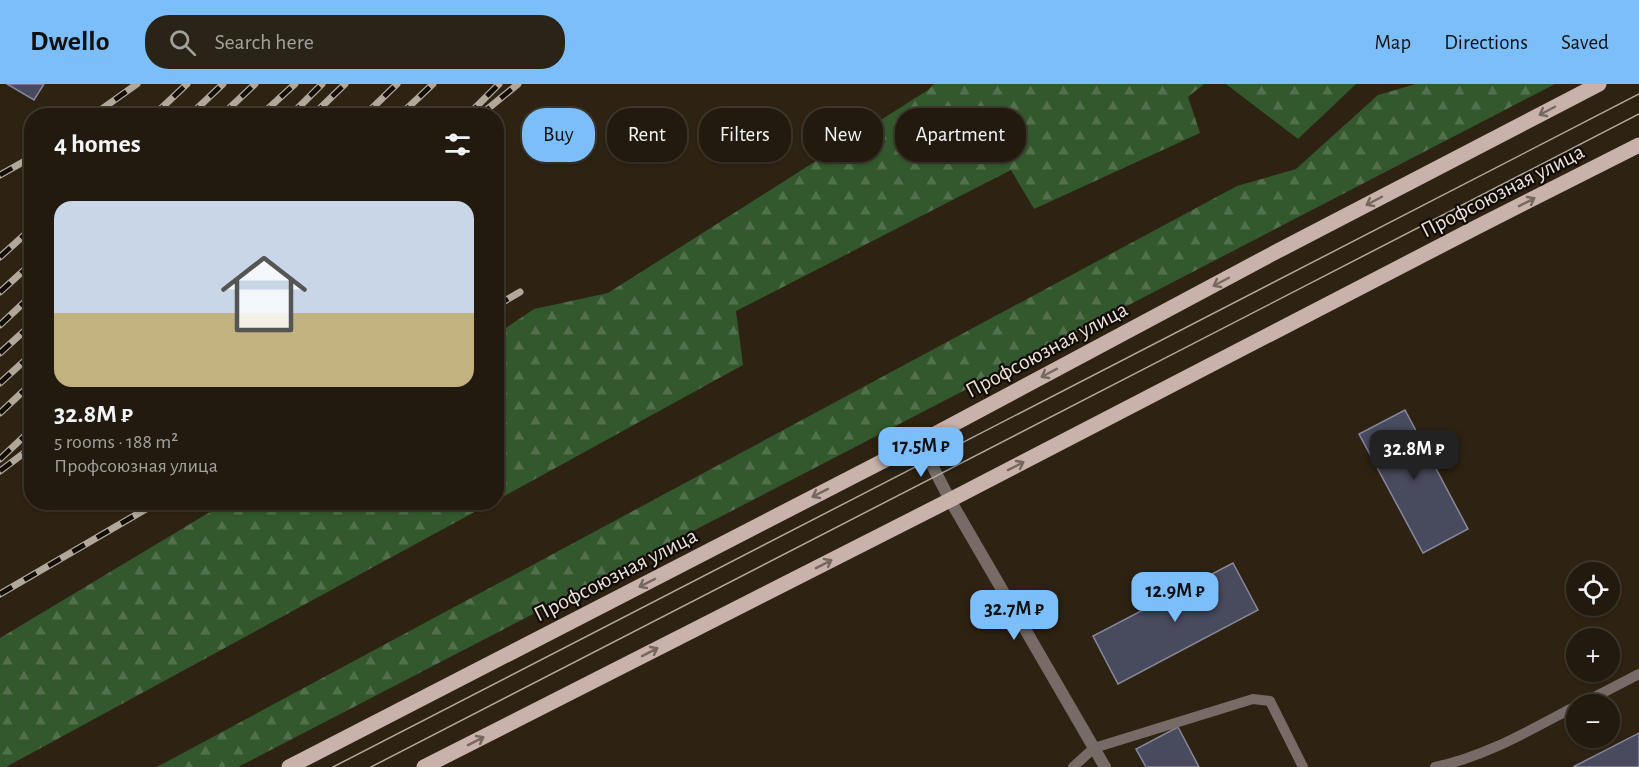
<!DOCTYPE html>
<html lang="en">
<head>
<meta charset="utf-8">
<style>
	:root { --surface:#221a0e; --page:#2a2317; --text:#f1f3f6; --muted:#a2a19e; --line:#3f382e; --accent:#7cbef9 }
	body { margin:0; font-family:"Alegreya Sans",sans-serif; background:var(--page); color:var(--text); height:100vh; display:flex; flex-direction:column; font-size:22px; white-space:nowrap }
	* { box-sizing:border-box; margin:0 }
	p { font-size:20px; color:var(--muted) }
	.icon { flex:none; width:33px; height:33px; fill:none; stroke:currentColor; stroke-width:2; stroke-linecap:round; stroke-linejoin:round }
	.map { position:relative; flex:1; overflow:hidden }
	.side { position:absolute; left:24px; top:24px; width:480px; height:402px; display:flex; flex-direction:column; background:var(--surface); border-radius:24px; box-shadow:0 2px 4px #0004,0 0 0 2px var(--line) }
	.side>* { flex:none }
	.guide { position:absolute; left:522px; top:24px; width:570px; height:54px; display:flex; gap:12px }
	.buttons { position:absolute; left:1566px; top:478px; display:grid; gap:12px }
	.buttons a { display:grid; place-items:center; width:54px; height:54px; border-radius:50%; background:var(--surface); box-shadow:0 2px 4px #0004,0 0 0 2px var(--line); font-size:30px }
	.price { position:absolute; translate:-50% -51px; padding:0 14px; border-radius:12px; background:var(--accent); color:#111; font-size:20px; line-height:39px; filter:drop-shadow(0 2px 3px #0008) }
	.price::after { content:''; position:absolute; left:50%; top:36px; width:18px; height:14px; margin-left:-9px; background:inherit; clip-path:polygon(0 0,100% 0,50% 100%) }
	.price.current { background:#222; color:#fff }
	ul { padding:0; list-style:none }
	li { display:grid; align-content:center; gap:12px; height:318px; padding:0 30px }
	li span { display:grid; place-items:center; height:186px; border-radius:18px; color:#555 }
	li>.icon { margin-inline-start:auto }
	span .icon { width:108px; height:108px; fill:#fffc; stroke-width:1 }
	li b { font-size:26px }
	h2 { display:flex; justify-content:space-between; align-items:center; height:72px; padding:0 30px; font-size:26px }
	.chip { padding:0 21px; border-radius:24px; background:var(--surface); box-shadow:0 2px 4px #0004,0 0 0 2px var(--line); font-size:21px; line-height:54px }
	.chip.current { background:var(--accent); color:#111 }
	header { display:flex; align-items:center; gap:36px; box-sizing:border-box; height:84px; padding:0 30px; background:var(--accent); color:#111 }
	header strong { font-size:28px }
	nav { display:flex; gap:33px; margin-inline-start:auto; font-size:21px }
	.search { width:420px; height:54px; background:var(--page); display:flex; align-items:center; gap:15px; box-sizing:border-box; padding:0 21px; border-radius:24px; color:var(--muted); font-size:22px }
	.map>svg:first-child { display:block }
	.forest { fill:url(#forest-firs) }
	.building { fill:#484a5d; stroke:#86889d; stroke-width:1.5 }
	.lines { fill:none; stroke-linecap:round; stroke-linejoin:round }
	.lane { stroke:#766b67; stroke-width:10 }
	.street { stroke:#766b67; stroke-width:12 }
	.primary { stroke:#c8b2ab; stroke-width:15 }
	.tram { stroke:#b1a89c; stroke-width:1.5 }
	.rail-casing { stroke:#b1a89c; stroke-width:7 }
	.rail { stroke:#120c06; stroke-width:4.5; stroke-dasharray:14; stroke-linecap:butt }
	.oneway { stroke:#766761 }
	.labels { text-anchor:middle; stroke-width:4.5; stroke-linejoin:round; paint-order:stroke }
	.street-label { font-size:22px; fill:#ebe3d9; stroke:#120c06 }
</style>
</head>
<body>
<header>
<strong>Dwello</strong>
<div class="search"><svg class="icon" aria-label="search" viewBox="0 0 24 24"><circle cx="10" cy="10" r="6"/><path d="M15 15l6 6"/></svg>Search here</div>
<nav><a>Map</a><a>Directions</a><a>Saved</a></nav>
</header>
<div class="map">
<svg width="1639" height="683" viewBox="0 0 1639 683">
	<defs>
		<pattern id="forest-firs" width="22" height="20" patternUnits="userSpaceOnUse" patternTransform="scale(1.5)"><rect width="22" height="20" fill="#33582d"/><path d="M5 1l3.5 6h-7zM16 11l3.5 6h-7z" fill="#51704b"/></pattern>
	</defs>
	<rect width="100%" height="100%" fill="#2e2212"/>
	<!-- forest -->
	<g class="forest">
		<polygon points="934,0 1204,0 1188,13 1200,49 1034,125 1011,86 736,227 743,281 497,416 497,250 534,225 608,209 928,6"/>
		<polygon points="1226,0 1356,0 1298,55"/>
		<polygon points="1416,0 1555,0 238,683 157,683 1237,102 1296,85 1378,11"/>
		<polygon points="225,419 491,419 6,683 0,683 0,554"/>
	</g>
	<!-- building -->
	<g class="building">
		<polygon points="7,0 44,0 34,16"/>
		<polygon points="1405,326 1468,445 1423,469 1359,350"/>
		<polygon points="1233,479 1258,526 1118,600 1093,552"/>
		<polygon points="1178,643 1199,683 1146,683 1136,665"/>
		<polygon points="1639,649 1639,683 1573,683"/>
	</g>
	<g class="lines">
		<!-- lane -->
		<g class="lane">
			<polyline points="1579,621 1639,590"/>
			<polyline points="1073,683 1094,664 1253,615 1270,617 1303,683"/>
			<path d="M1435,683C1485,673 1532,645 1576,622"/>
		</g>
		<!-- street -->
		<polyline class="street" points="920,358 950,416 1105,683"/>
		<!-- primary -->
		<g class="primary">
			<polyline points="289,683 920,358 1272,170 1599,0"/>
			<polyline points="424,683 950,416 1475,144 1639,61"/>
		</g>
		<!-- tram -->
		<g class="tram">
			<polyline points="333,683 1639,10"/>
			<polyline points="371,683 1639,30"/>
		</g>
		<defs>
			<g id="rail">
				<polyline points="92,32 137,0"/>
				<polyline points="153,32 187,0"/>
				<polyline points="189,32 223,0"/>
				<polyline points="221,32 255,0"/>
				<polyline points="260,32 295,0"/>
				<polyline points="290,32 322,0"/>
				<polyline points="312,32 345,0"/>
				<polyline points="364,32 397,0"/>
				<polyline points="399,32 433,0"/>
				<polyline points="467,32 499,0"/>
				<polyline points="479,32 518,0"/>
				<polyline points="0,91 32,73"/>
				<polyline points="0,173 32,144"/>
				<polyline points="0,208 32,179"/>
				<polyline points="496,222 520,208"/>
				<polyline points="0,241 32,211"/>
				<polyline points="0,269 32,240"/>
				<polyline points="0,299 32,270"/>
				<polyline points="0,329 32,299"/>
				<polyline points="0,375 32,345"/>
				<polyline points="0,387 32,363"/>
				<polyline points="0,510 158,418"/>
			</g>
		</defs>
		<!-- rail casing -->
		<use href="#rail" class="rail-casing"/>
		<!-- rail -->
		<use href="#rail" class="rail"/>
	</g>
	<!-- one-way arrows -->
	<defs><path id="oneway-shaft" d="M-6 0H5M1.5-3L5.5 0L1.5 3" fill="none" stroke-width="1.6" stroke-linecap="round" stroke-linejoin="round" transform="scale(1.5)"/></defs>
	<g class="oneway">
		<use href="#oneway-shaft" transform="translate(1547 27) rotate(152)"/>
		<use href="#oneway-shaft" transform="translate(1374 117) rotate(152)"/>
		<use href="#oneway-shaft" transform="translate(1527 118) rotate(-27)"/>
		<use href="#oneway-shaft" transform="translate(1221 198) rotate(152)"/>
		<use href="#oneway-shaft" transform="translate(1049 289) rotate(152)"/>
		<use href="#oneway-shaft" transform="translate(1016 382) rotate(-27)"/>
		<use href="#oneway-shaft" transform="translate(820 409) rotate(153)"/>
		<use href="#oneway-shaft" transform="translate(824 480) rotate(-27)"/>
		<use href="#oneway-shaft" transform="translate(647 499) rotate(153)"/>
		<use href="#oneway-shaft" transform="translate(650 568) rotate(-27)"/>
		<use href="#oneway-shaft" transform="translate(476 657) rotate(-27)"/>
	</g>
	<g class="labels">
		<!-- street labels -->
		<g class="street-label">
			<text transform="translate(1502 106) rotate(-27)" y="8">Профсоюзная улица</text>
			<text transform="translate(1046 265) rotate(-28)" y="8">Профсоюзная улица</text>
			<text transform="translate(615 490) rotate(-27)" y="8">Профсоюзная улица</text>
		</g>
	</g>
</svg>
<div class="buttons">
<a><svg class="icon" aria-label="locate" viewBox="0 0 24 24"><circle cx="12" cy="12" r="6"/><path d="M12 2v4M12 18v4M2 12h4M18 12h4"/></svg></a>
<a>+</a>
<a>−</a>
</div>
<b class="price" style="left:921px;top:394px">17.5M ₽</b>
<b class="price current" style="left:1414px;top:397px">32.8M ₽</b>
<b class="price" style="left:1175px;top:539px">12.9M ₽</b>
<b class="price" style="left:1014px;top:557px">32.7M ₽</b>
<div class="guide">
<a class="chip current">Buy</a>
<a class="chip">Rent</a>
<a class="chip">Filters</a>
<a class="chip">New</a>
<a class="chip">Apartment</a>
</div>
<section class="side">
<h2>4 homes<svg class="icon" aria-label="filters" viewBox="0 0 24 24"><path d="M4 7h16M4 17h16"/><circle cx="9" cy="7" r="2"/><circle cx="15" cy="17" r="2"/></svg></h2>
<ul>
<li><span style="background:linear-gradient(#c9d6e8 60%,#c2b280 0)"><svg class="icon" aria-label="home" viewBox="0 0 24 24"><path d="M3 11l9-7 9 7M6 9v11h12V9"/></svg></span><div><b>32.8M ₽</b><p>5 rooms · 188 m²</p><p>Профсоюзная улица</p></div></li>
</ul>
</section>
</div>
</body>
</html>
